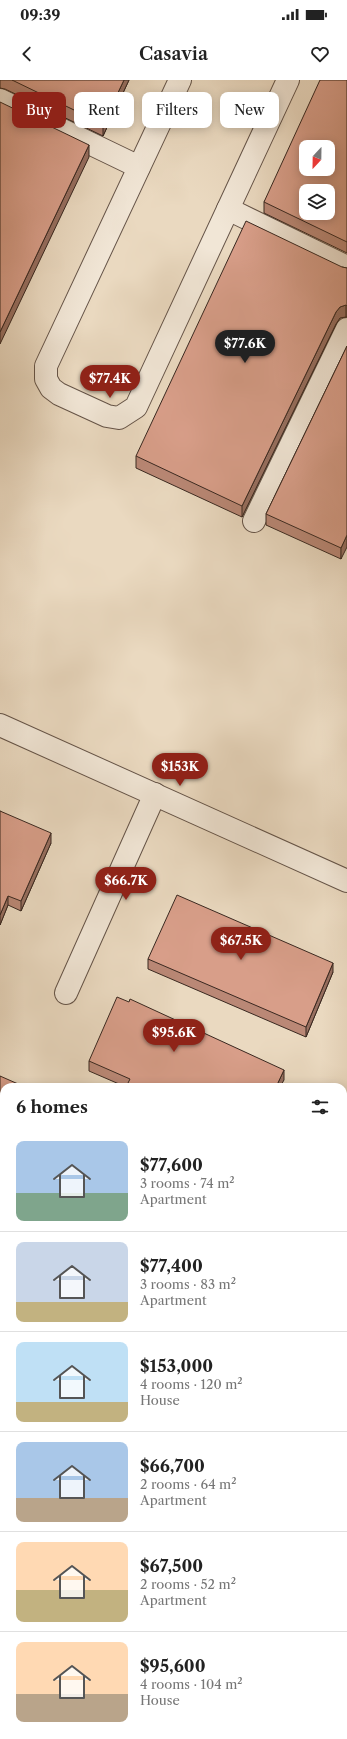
<!DOCTYPE html>
<html lang="en">
<head>
<meta charset="utf-8">
<style>
	:root { --surface:#fff; --page:#f2f2f2; --text:#222; --muted:#767676; --line:#e0e0e0; --accent:#8f2418 }
	body { margin:0; font-family:"Libre Caslon Text",serif; background:var(--page); color:var(--text); height:100vh; display:flex; flex-direction:column; font-size:15px; white-space:nowrap }
	* { box-sizing:border-box; margin:0 }
	p { font-size:13px; color:var(--muted) }
	.icon { flex:none; width:22px; height:22px; fill:none; stroke:currentColor; stroke-width:2; stroke-linecap:round; stroke-linejoin:round }
	.map { position:relative; flex:1; overflow:hidden }
	.sheet { position:absolute; left:0px; top:1003px; width:347px; height:656px; display:flex; flex-direction:column; background:var(--surface); border-radius:12px 12px 0 0; box-shadow:0 2px 10px #0003 }
	.sheet>* { flex:none }
	.hud { position:absolute; left:12px; top:12px; width:323px; height:36px; display:flex; gap:8px }
	.needle { width:26px; rotate:202deg }
	.controls { position:absolute; left:299px; top:60px; display:grid; gap:8px }
	.controls a { display:grid; place-items:center; width:36px; height:36px; border-radius:8px; background:var(--surface); box-shadow:0 2px 10px #0003; font-size:20px }
	.price { position:absolute; translate:-50% -34px; padding:0 9px; border-radius:14px; background:var(--accent); color:#fff; font-size:13px; line-height:26px; filter:drop-shadow(0 1px 2px #0008) }
	.price::after { content:''; position:absolute; left:50%; top:24px; width:12px; height:9px; margin-left:-6px; background:inherit; clip-path:polygon(0 0,100% 0,50% 100%) }
	.price.current { background:#222; color:#fff }
	ul { padding:0; list-style:none }
	li { display:flex; align-items:center; gap:12px; height:100px; padding:0 16px }
	li+li { border-top:1px solid var(--line) }
	li span { display:grid; place-items:center; flex:none; width:112px; height:80px; border-radius:8px; color:#555 }
	li>.icon { margin-inline-start:auto }
	span .icon { width:48px; height:48px; fill:#fffc; stroke-width:1 }
	li b { font-size:17px }
	h2 { display:flex; justify-content:space-between; align-items:center; height:48px; padding:0 16px; font-size:17px }
	.pill { padding:0 14px; border-radius:8px; background:var(--surface); box-shadow:0 2px 10px #0003; font-size:14px; line-height:36px }
	.pill.current { background:var(--accent); color:#fff }
	.status { display:flex; justify-content:space-between; align-items:center; height:28px; padding:0 20px; background:var(--surface); direction:ltr }
	.status svg { height:11px; fill:currentColor }
	header { display:flex; justify-content:space-between; align-items:center; height:52px; padding:0 16px; background:var(--surface); font-size:18px; font-weight:600 }
	.map>svg:first-child { display:block }
	.lines { fill:none; stroke-linecap:round; stroke-linejoin:round }
	.minor-casing { stroke:#655448; stroke-width:24 }
	.highway-casing { stroke:#392820; stroke-width:24 }
	.minor { stroke:#f1e6d6; stroke-width:22 }
	.highway { stroke:#ead9c0; stroke-width:22 }
	.wall { fill:#ba8876; stroke:#392820 }
	.shaded-wall { fill:#976f60; stroke:#392820 }
	.building { fill:#d89e89; stroke:#392820; fill-rule:evenodd }
</style>
</head>
<body>
<div class="status"><b>09:39</b><svg viewBox="0 0 49 12"><path d="M0 12V9h3v3zM5 12V6h3v6zM10 12V3h3v9zM15 12V0h3v12zM26 1h20v11H26zM47 4h2v5h-2z"/></svg></div>
<header><svg class="icon" aria-label="back" viewBox="0 0 24 24"><path d="M15 5l-7 7 7 7"/></svg>Casavia<svg class="icon" aria-label="heart" viewBox="0 0 24 24"><path d="M12 20l-8-8c-3-5 5-10 8-4 3-6 11-1 8 4z"/></svg></header>
<div class="map">
<svg width="347" height="1659" viewBox="0 0 347 1659">
	<rect width="100%" height="100%" fill="#ead9c0"/>
	<filter id="stains"><feTurbulence type="fractalNoise" baseFrequency=".005" numOctaves="4"/><feColorMatrix values="0 0 0 0 .2 0 0 0 0 .09 0 0 0 0 .02 0 0 0 .5 -.17"/></filter>
	<radialGradient id="worn" r=".72"><stop offset=".6" stop-color="#630" stop-opacity="0"/><stop offset="1" stop-color="#630" stop-opacity=".3"/></radialGradient>
	<g class="lines">
		<defs>
			<g id="minor">
				<polyline points="180,0 46,286 46,299 51,308 59,314 107,336 119,338 136,327 288,0"/>
				<polyline points="0,20 139,87"/>
				<polyline points="228,129 347,187"/>
				<polyline points="254,441 347,249"/>
				<polyline points="0,645 347,801"/>
				<polyline points="66,913 155,714"/>
				<polyline points="0,1116 4,1118"/>
				<polyline points="343,1272 347,1274"/>
				<polyline points="0,1617 4,1619"/>
				<polyline points="83,1655 92,1659"/>
			</g>
			<g id="highway">
				<polyline points="0,1375 4,1377"/>
				<polyline points="0,1454 4,1455"/>
				<polyline points="343,1522 347,1524"/>
				<polyline points="343,1599 347,1601"/>
			</g>
		</defs>
		<!-- minor casing -->
		<use href="#minor" class="minor-casing"/>
		<!-- highway casing -->
		<use href="#highway" class="highway-casing"/>
		<!-- minor -->
		<use href="#minor" class="minor"/>
		<!-- highway -->
		<use href="#highway" class="highway"/>
	</g>
	<!-- wall -->
	<g class="wall">
		<polygon points="0,0 129,0 103,56 5,9 0,8"/>
		<polygon points="347,0 347,173 264,133 264,122"/>
		<polygon points="342,187 347,188 347,237 346,237 340,238 336,244 242,437 136,388 136,376"/>
		<polygon points="347,266 341,479 266,445 266,434"/>
		<polygon points="0,731 51,763 21,831 8,825 0,845"/>
		<polygon points="148,879 333,892 306,957 148,889"/>
		<polygon points="89,981 284,1000 126,1007 89,991"/>
		<polygon points="0,996 4,1007 4,1072 0,1071"/>
		<polygon points="0,1119 4,1121 4,1262 0,1260"/>
		<polygon points="343,1147 347,1149 347,1226 343,1224"/>
	</g>
	<!-- shaded-wall -->
	<g class="shaded-wall">
		<polygon points="124,0 129,0 103,56 103,44"/>
		<polygon points="89,65 89,77 0,264 0,252"/>
		<polygon points="346,225 346,237 340,238 336,244 242,437 242,426 336,232 340,227"/>
		<polygon points="347,455 347,467 341,479 341,468"/>
		<polygon points="51,753 51,763 21,831 21,821"/>
		<polygon points="8,816 8,825 0,845 0,835"/>
		<polygon points="333,883 333,892 306,957 306,947"/>
		<polygon points="284,990 284,1000 280,1007 276,1007"/>
	</g>
	<!-- building -->
	<g class="building">
		<polygon points="12,0 124,0 103,44"/>
		<path d="M320,0H347V162L264,122ZM306,67H328V89H306ZM306,111H328V133H306Z"/>
		<polygon points="0,22 89,65 0,252"/>
		<polygon points="246,141 342,187 347,188 347,226 346,225 340,227 336,232 242,426 136,376"/>
		<polygon points="347,266 347,455 341,468 266,434"/>
		<polygon points="0,731 51,753 21,821 8,816 0,835"/>
		<polygon points="177,815 333,883 306,947 148,879"/>
		<polygon points="117,917 129,922 130,919 284,990 276,1007 126,1007 130,999 89,981"/>
		<polygon points="0,996 25,1007 4,1007 4,1063 0,1061"/>
		<polygon points="0,1119 4,1121 4,1249 0,1248"/>
		<polygon points="343,1147 347,1149 347,1216 343,1214"/>
		<polygon points="0,1635 4,1637 4,1655 45,1655 53,1659 0,1659"/>
	</g>
	<rect width="100%" height="100%" filter="url(#stains)"/>
	<rect width="100%" height="100%" fill="url(#worn)"/>
</svg>
<div class="controls">
<a><svg class="needle" viewBox="-14 -14 28 28"><path d="M0-13l5 13h-10z" fill="#e53935"/><path d="M0 13l5-13h-10z" fill="#767676"/></svg></a>
<a><svg class="icon" aria-label="layers" viewBox="0 0 24 24"><path d="M12 4l9 5-9 5-9-5zM3 14l9 5 9-5"/></svg></a>
</div>
<b class="price current" style="left:245px;top:284px">$77.6K</b>
<b class="price" style="left:110px;top:319px">$77.4K</b>
<b class="price" style="left:180px;top:707px">$153K</b>
<b class="price" style="left:126px;top:821px">$66.7K</b>
<b class="price" style="left:241px;top:881px">$67.5K</b>
<b class="price" style="left:174px;top:973px">$95.6K</b>
<div class="hud">
<a class="pill current">Buy</a>
<a class="pill">Rent</a>
<a class="pill">Filters</a>
<a class="pill">New</a>
</div>
<section class="sheet">
<h2>6 homes<svg class="icon" aria-label="filters" viewBox="0 0 24 24"><path d="M4 7h16M4 17h16"/><circle cx="9" cy="7" r="2"/><circle cx="15" cy="17" r="2"/></svg></h2>
<ul>
<li><span style="background:linear-gradient(#a9c7e8 65%,#7fa58c 0)"><svg class="icon" aria-label="home" viewBox="0 0 24 24"><path d="M3 11l9-7 9 7M6 9v11h12V9"/></svg></span><div><b>$77,600</b><p>3 rooms · 74 m²</p><p>Apartment</p></div></li>
<li><span style="background:linear-gradient(#c9d6e8 75%,#c2b280 0)"><svg class="icon" aria-label="home" viewBox="0 0 24 24"><path d="M3 11l9-7 9 7M6 9v11h12V9"/></svg></span><div><b>$77,400</b><p>3 rooms · 83 m²</p><p>Apartment</p></div></li>
<li><span style="background:linear-gradient(#bfe0f5 75%,#c2b280 0)"><svg class="icon" aria-label="home" viewBox="0 0 24 24"><path d="M3 11l9-7 9 7M6 9v11h12V9"/></svg></span><div><b>$153,000</b><p>4 rooms · 120 m²</p><p>House</p></div></li>
<li><span style="background:linear-gradient(#a9c7e8 70%,#b9a48a 0)"><svg class="icon" aria-label="home" viewBox="0 0 24 24"><path d="M3 11l9-7 9 7M6 9v11h12V9"/></svg></span><div><b>$66,700</b><p>2 rooms · 64 m²</p><p>Apartment</p></div></li>
<li><span style="background:linear-gradient(#ffd9b3 60%,#c2b280 0)"><svg class="icon" aria-label="home" viewBox="0 0 24 24"><path d="M3 11l9-7 9 7M6 9v11h12V9"/></svg></span><div><b>$67,500</b><p>2 rooms · 52 m²</p><p>Apartment</p></div></li>
<li><span style="background:linear-gradient(#ffd9b3 65%,#b9a48a 0)"><svg class="icon" aria-label="home" viewBox="0 0 24 24"><path d="M3 11l9-7 9 7M6 9v11h12V9"/></svg></span><div><b>$95,600</b><p>4 rooms · 104 m²</p><p>House</p></div></li>
</ul>
</section>
</div>
</body>
</html>
